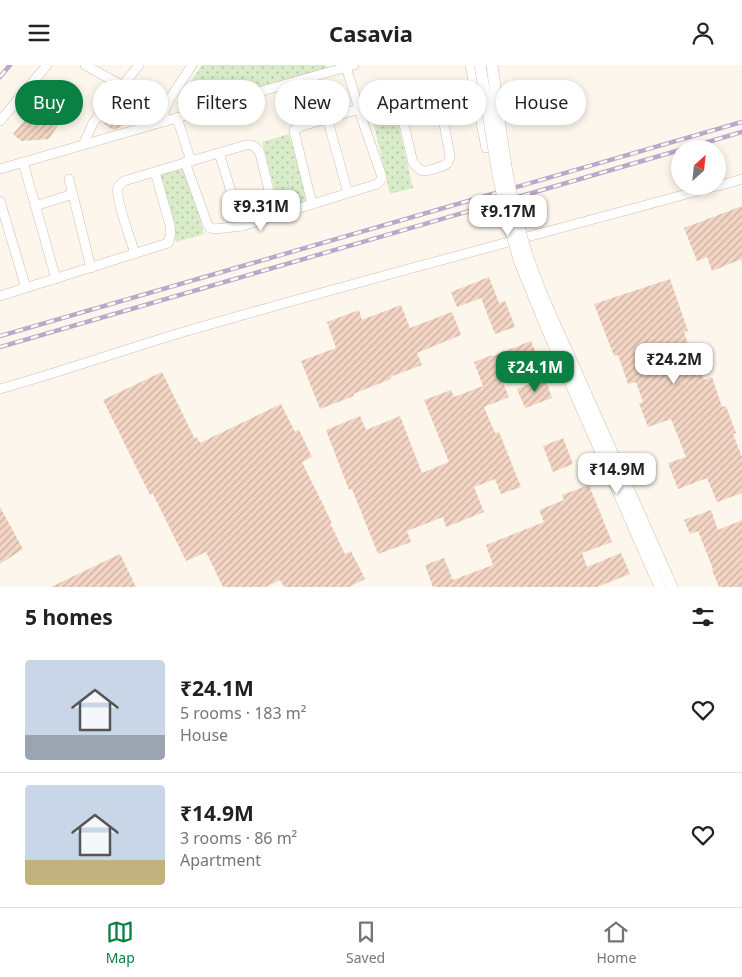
<!DOCTYPE html>
<html lang="en">
<head>
<meta charset="utf-8">
<style>
	:root { --surface:#fff; --page:#f6f6f6; --text:#222; --muted:#767676; --line:#e0e0e0; --accent:#0b8043 }
	body { margin:0; font-family:"Noto Sans",sans-serif; background:var(--page); color:var(--text); height:100vh; display:flex; flex-direction:column; font-size:19px; white-space:nowrap }
	* { box-sizing:border-box; margin:0 }
	p { font-size:16px; color:var(--muted) }
	.icon { flex:none; width:28px; height:28px; fill:none; stroke:currentColor; stroke-width:2; stroke-linecap:round; stroke-linejoin:round }
	.map { position:relative; height:522px; overflow:hidden }
	.panel { display:flex; flex-direction:column; background:var(--surface); flex:1 }
	.panel>* { flex:none }
	.hud { position:absolute; left:15px; top:15px; width:712px; height:45px; display:flex; gap:10px }
	.needle { width:32px; rotate:27deg }
	.controls { position:absolute; left:671px; top:75px; display:grid; gap:10px }
	.controls a { display:grid; place-items:center; width:55px; height:55px; border-radius:50%; background:var(--surface); box-shadow:0 2px 8px #0003; font-size:25px }
	.price { position:absolute; translate:-50% -42px; padding:0 11px; border-radius:10px; background:#fff; color:#222; font-size:16px; line-height:32px; filter:drop-shadow(0 1px 2px #0008) }
	.price::after { content:''; position:absolute; left:50%; top:30px; width:15px; height:11px; margin-left:-8px; background:inherit; clip-path:polygon(0 0,100% 0,50% 100%) }
	.price.active { background:var(--accent); color:#fff }
	ul { padding:0; list-style:none }
	li { display:flex; align-items:center; gap:15px; height:125px; padding:0 25px }
	li+li { border-top:1px solid var(--line) }
	li span { display:grid; place-items:center; flex:none; width:140px; height:100px; border-radius:5px; color:#555 }
	li>.icon { margin-inline-start:auto }
	span .icon { width:60px; height:60px; fill:#fffc; stroke-width:1 }
	li b { font-size:21px }
	h2 { display:flex; justify-content:space-between; align-items:center; height:60px; padding:0 25px; font-size:21px }
	.chip { padding:0 18px; border-radius:22px; background:var(--surface); box-shadow:0 2px 8px #0003; font-size:18px; line-height:45px }
	.chip.active { background:var(--accent); color:#fff }
	header { display:flex; justify-content:space-between; align-items:center; height:65px; padding:0 25px; background:var(--surface); font-size:22px; font-weight:700 }
	.menu { display:flex; justify-content:space-around; align-items:center; height:70px; border-top:1px solid var(--line); background:var(--surface); font-size:14px; color:var(--muted) }
	.menu a { display:grid; justify-items:center; gap:2px }
	.menu .active { color:var(--accent) }
	.map>svg:first-child { display:block }
	.park { fill:url(#park-dots) }
	.building { fill:url(#building-hatch) }
	.lines { fill:none; stroke-linecap:round; stroke-linejoin:round }
	.minor-casing { stroke:#d1beb0; stroke-width:10 }
	.secondary-casing { stroke:#d6c0b0; stroke-width:12 }
	.minor { stroke:#fff; stroke-width:9 }
	.secondary { stroke:#fff; stroke-width:11 }
	.rail-casing { stroke:#b9a8c9; stroke-width:4.5 }
	.rail { stroke:#fffaf3; stroke-width:2.5; stroke-dasharray:8; stroke-linecap:butt }
	.secondary-bridge-casing { stroke:#d6c0b0; stroke-width:12; stroke-linecap:butt }
	.secondary-bridge { stroke:#fff; stroke-width:11 }
</style>
</head>
<body>
<header><svg class="icon" aria-label="menu" viewBox="0 0 24 24"><path d="M4 6h16M4 12h16M4 18h16"/></svg>Casavia<svg class="icon" aria-label="person" viewBox="0 0 24 24"><circle cx="12" cy="8" r="4"/><path d="M4 21q1-7 8-7t8 7"/></svg></header>
<div class="map">
<svg width="742" height="522" viewBox="0 0 742 522">
	<defs>
		<pattern id="park-dots" width="8" height="8" patternUnits="userSpaceOnUse" patternTransform="scale(1.25)"><rect width="8" height="8" fill="#d8ecc9"/><path d="M2 2h.1M6 6h.1" fill="none" stroke="#b4c2a5" stroke-width="1.8" stroke-linecap="round"/></pattern>
		<pattern id="building-hatch" width="6" height="6" patternUnits="userSpaceOnUse" patternTransform="scale(1.25)"><rect width="6" height="6" fill="#f3d5c3"/><path d="M-1 1l2-2M0 6l6-6M5 7l2-2" fill="none" stroke="#cab0a1"/></pattern>
	</defs>
	<rect width="100%" height="100%" fill="#fdf6ec"/>
	<!-- park -->
	<g class="park">
		<polygon points="202,0 326,0 327,5 189,46 177,38"/>
		<polygon points="394,41 413,123 390,129 371,47"/>
		<polygon points="289,69 308,136 280,143 262,77"/>
		<polygon points="186,103 204,169 176,177 158,110"/>
	</g>
	<!-- building -->
	<g class="building">
		<polygon points="41,37 64,51 49,74 21,76 13,69"/>
		<polygon points="109,47 125,59 118,63 113,65 102,57"/>
		<polygon points="742,141 742,194 712,206 707,192 697,196 684,163"/>
		<polygon points="489,212 499,238 505,236 515,262 495,269 481,233 457,242 451,227"/>
		<polygon points="670,214 688,266 684,267 696,301 698,300 704,315 712,312 722,342 726,341 736,368 733,369 742,392 742,428 717,437 707,413 678,424 668,398 686,392 671,354 648,362 639,338 643,337 636,317 628,319 618,290 614,291 594,239"/>
		<polygon points="401,240 410,263 452,247 461,270 417,288 422,300 390,312 391,314 353,329 354,331 320,344 301,296 336,283 327,257 359,245 362,255"/>
		<polygon points="531,276 538,293 499,308 509,332 484,342 495,368 499,367 521,422 501,429 495,414 474,422 484,447 446,462 443,452 407,466 411,477 378,489 352,424 349,425 326,365 360,351 366,365 400,351 422,408 449,397 424,335 451,325 454,332 483,321 474,297 492,290 493,291"/>
		<polygon points="162,307 195,374 197,372 200,378 281,339 295,367 299,365 312,392 302,397 332,458 330,458 345,489 351,486 365,514 349,522 284,522 280,515 266,522 223,522 206,487 186,496 153,429 150,430 103,335"/>
		<polygon points="545,313 552,333 525,343 517,324"/>
		<polygon points="563,373 573,399 553,407 543,381"/>
		<polygon points="589,420 612,477 582,488 587,502 621,488 630,509 597,522 433,522 425,500 444,493 453,515 493,500 486,480 544,457 539,445 564,435 562,430"/>
		<polygon points="0,442 23,484 0,499"/>
		<polygon points="711,445 718,465 742,455 742,522 719,522 712,505 713,504 698,466 690,469 684,455"/>
		<polygon points="120,489 136,522 51,522"/>
	</g>
	<g class="lines">
		<defs>
			<g id="minor">
				<polyline points="85,0 123,21"/>
				<polyline points="470,0 486,83"/>
				<polyline points="177,53 191,96"/>
				<polyline points="327,53 348,128"/>
				<polyline points="0,56 47,0"/>
				<polyline points="165,57 164,47 169,35 192,0"/>
				<polyline points="83,80 93,58 139,0"/>
				<polyline points="219,88 242,161"/>
				<polyline points="23,97 56,214"/>
				<polyline points="185,97 207,158 210,163 215,164 242,161 377,119 381,115 382,112 364,60 346,2"/>
				<polyline points="0,104 211,43 262,26 354,0"/>
				<polyline points="69,114 91,203"/>
				<polyline points="718,121 742,114"/>
				<polyline points="0,136 26,223"/>
				<path d="M312,139L294,65L302,61L359,44L429,25L436,27L439,32L450,91L448,98C442,102 429,106 423,106C419,105 416,101 413,98L398,34"/>
				<polyline points="35,141 73,129"/>
				<path d="M135,189C132,178 114,130 118,122C119,120 122,118 124,116L191,96L246,80H252L255,82L260,88L275,151"/>
				<path d="M0,231L168,178C171,172 171,166 170,160L155,107"/>
				<path d="M0,324C61,307 120,286 180,268C358,216 537,170 716,121"/>
			</g>
			<g id="secondary">
				<polyline points="585,327 672,522"/>
				<polyline points="575,328 660,522"/>
			</g>
		</defs>
		<!-- minor casing -->
		<use href="#minor" class="minor-casing"/>
		<!-- secondary casing -->
		<use href="#secondary" class="secondary-casing"/>
		<!-- minor -->
		<use href="#minor" class="minor"/>
		<!-- secondary -->
		<use href="#secondary" class="secondary"/>
		<defs>
			<g id="rail">
				<polyline points="0,12 10,0"/>
				<polyline points="684,84 742,67"/>
				<polyline points="0,271 742,57"/>
				<polyline points="0,282 680,85"/>
			</g>
		</defs>
		<!-- rail casing -->
		<use href="#rail" class="rail-casing"/>
		<!-- rail -->
		<use href="#rail" class="rail"/>
		<defs>
			<g id="secondary-bridge">
				<polyline points="480,0 498,110 507,151 519,195 545,259 575,328"/>
				<path d="M492,0C500,60 506,121 524,180C539,230 564,278 585,327"/>
			</g>
		</defs>
		<!-- secondary-bridge casing -->
		<use href="#secondary-bridge" class="secondary-bridge-casing"/>
		<!-- secondary-bridge -->
		<use href="#secondary-bridge" class="secondary-bridge"/>
	</g>
</svg>
<div class="controls">
<a><svg class="needle" viewBox="-14 -14 28 28"><path d="M0-13l5 13h-10z" fill="#e53935"/><path d="M0 13l5-13h-10z" fill="#767676"/></svg></a>
</div>
<b class="price" style="left:261px;top:167px">₹9.31M</b>
<b class="price" style="left:508px;top:172px">₹9.17M</b>
<b class="price" style="left:674px;top:320px">₹24.2M</b>
<b class="price active" style="left:535px;top:328px">₹24.1M</b>
<b class="price" style="left:617px;top:430px">₹14.9M</b>
<div class="hud">
<a class="chip active">Buy</a>
<a class="chip">Rent</a>
<a class="chip">Filters</a>
<a class="chip">New</a>
<a class="chip">Apartment</a>
<a class="chip">House</a>
</div>
</div>
<section class="panel">
<h2>5 homes<svg class="icon" aria-label="filters" viewBox="0 0 24 24"><path d="M4 7h16M4 17h16"/><circle cx="9" cy="7" r="2"/><circle cx="15" cy="17" r="2"/></svg></h2>
<ul>
<li><span style="background:linear-gradient(#c9d6e8 75%,#9aa5b1 0)"><svg class="icon" aria-label="home" viewBox="0 0 24 24"><path d="M3 11l9-7 9 7M6 9v11h12V9"/></svg></span><div><b>₹24.1M</b><p>5 rooms · 183 m²</p><p>House</p></div><svg class="icon" aria-label="heart" viewBox="0 0 24 24"><path d="M12 20l-8-8c-3-5 5-10 8-4 3-6 11-1 8 4z"/></svg></li>
<li><span style="background:linear-gradient(#c9d6e8 75%,#c2b280 0)"><svg class="icon" aria-label="home" viewBox="0 0 24 24"><path d="M3 11l9-7 9 7M6 9v11h12V9"/></svg></span><div><b>₹14.9M</b><p>3 rooms · 86 m²</p><p>Apartment</p></div><svg class="icon" aria-label="heart" viewBox="0 0 24 24"><path d="M12 20l-8-8c-3-5 5-10 8-4 3-6 11-1 8 4z"/></svg></li>
</ul>
</section>
<nav class="menu">
<a class="active"><svg class="icon" aria-label="map" viewBox="0 0 24 24"><path d="M3 6l6-2 6 2 6-2v14l-6 2-6-2-6 2zM9 4v14M15 6v14"/></svg>Map</a>
<a><svg class="icon" aria-label="saved" viewBox="0 0 24 24"><path d="M7 4h10v16l-5-4-5 4z"/></svg>Saved</a>
<a><svg class="icon" aria-label="home" viewBox="0 0 24 24"><path d="M3 11l9-7 9 7M6 9v11h12V9"/></svg>Home</a>
</nav>
</body>
</html>
